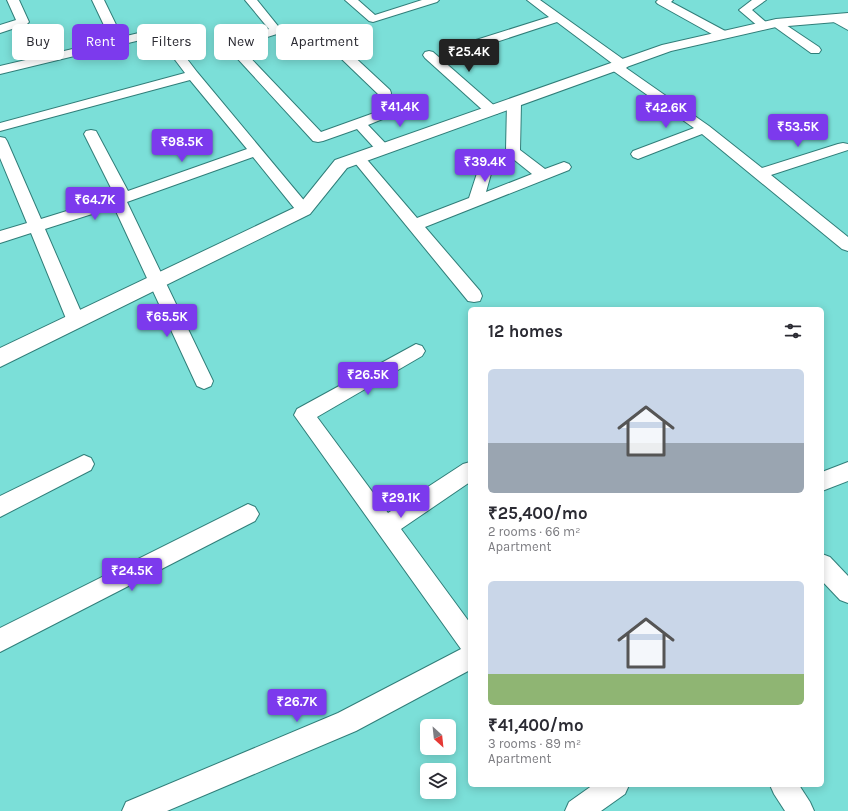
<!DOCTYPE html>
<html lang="en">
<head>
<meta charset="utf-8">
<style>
	:root { --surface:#fff; --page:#f2f2f3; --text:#2b2b33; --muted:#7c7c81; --accent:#7c3aed }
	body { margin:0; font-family:Karla,sans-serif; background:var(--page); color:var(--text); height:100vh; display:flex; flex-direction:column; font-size:15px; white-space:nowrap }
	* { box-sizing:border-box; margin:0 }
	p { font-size:13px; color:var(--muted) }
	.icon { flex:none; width:22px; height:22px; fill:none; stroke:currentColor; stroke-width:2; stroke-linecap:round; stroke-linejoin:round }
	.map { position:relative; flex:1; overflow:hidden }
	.sheet { position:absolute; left:468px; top:307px; width:356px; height:480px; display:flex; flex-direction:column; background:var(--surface); border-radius:6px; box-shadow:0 2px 10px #0003 }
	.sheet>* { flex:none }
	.guide { position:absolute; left:12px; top:24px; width:380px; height:36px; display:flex; gap:8px }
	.needle { width:26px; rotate:153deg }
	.tools { position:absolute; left:420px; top:719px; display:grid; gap:8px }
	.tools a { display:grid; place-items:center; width:36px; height:36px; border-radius:6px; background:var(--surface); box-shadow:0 2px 10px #0003; font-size:20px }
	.price { position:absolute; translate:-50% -34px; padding:0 9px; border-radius:4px; background:var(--accent); color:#fff; font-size:13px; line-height:26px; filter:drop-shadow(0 1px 2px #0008) }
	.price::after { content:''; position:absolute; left:50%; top:24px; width:12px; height:9px; margin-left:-6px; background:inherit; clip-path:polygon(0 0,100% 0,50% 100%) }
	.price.on { background:#222; color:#fff }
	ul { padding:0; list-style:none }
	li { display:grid; align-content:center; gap:8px; height:212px; padding:0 20px }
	li span { display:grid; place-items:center; height:124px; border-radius:6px; color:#555 }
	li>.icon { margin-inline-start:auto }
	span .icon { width:72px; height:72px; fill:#fffc; stroke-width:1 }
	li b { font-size:17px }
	h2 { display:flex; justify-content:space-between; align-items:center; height:48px; padding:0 20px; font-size:17px }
	.pill { padding:0 14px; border-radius:6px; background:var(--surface); box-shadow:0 2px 10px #0003; font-size:14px; line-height:36px }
	.pill.on { background:var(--accent); color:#fff }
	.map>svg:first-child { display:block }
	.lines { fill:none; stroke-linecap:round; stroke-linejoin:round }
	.street-casing { stroke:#307e79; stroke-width:2 }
	.secondary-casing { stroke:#307e79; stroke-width:2 }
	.street { fill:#fff; fill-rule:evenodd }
	.secondary { fill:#fff; fill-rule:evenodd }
</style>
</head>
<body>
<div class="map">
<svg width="848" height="811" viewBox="0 0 848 811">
	<rect width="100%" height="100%" fill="#7bdfd8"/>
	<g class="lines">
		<defs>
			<g id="street">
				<polygon points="7,0 19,0 29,22 27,24 0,33 0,25 16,20"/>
				<polygon points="92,0 104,0 122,37 160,28 164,29 197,72 312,210 309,214 304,215 299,214 253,157 127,202 213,381 211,386 204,389 197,386 114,207 45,229 85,321 82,326 76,328 70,326 67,321 31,233 0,243 0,231 27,223 0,158 0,137 5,138 7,141 41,219 115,196 84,134 86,131 91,130 96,131 128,191 247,149 190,80 0,131 0,123 185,73 157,36 0,74 0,66 111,40"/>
				<polygon points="245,0 257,0 282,31 280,33 239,46 321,132 374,113 378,94 326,44 324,41 326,38 334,38 390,90 391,93 387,115 385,118 368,125 388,146 390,149 388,152 383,153 378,152 357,129 323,141 318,142 313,141 225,45 227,42 269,29"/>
				<polygon points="345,0 358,0 375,15 422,0 439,0 437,2 373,22 369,21"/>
				<polygon points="527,0 540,0 627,62 629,65 626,68 709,126 762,168 838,144 843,143 848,144 848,150 771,175 848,237 848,251 842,249 702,134 643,157 638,159 633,157 631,154 633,151 694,128 612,70 610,67 613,64 557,22 484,46 476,46 474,43 476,40 549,17"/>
				<polygon points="658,0 673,0 671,2 727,32 729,35 727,38 719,38 658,4 656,2"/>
				<polygon points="752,0 766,0 752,10 767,23 769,25 767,27 759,27 739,10"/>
				<polygon points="834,15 848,21 848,30 830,20 828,18 830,16"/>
				<polygon points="776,20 780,21 819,47 821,50 819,53 811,53 772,25 770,23 772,21"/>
				<polygon points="429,51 433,52 497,108 499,111 497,114 487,114 425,58 423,55 425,52"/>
				<path d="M514,99L519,100L521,103L520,150L545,169L564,162L569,164L571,167L569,170L425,227L480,291L482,296L480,301L474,302L468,301L351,158L353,155L358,153L363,155L417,218L469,198L480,164L506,150L507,103L509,100ZM512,158L532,174L486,192L492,170Z"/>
				<polygon points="416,344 422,346 425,351 422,356 317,417 388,513 463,464 470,462 470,482 401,529 470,623 470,670 356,731 167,811 122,811 126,802 338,713 461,649 294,415 297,409"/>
				<polygon points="84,455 91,458 94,464 91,470 0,517 0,496"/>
				<polygon points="848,462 848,481 822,491 822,472"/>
				<polygon points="248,504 255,507 259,514 255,521 0,652 0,628"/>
				<polygon points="822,554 830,557 848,576 848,603 840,600 822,581"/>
				<polygon points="593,785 629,785 625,794 601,811 565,811 569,802"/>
				<polygon points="770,785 799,785 810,802 814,811 785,811 774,794"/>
			</g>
			<polygon id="secondary" points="848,13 848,21 776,27 671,51 347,168 310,214 0,367 0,348 298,206 335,160 662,45 776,19"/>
		</defs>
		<!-- street casing -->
		<use href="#street" class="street-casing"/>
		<!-- secondary casing -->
		<use href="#secondary" class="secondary-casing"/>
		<!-- street -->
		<use href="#street" class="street"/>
		<!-- secondary -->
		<use href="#secondary" class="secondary"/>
	</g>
</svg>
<div class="tools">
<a><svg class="needle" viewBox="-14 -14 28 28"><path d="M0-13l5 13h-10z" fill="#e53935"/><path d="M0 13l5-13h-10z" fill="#7c7c81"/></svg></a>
<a><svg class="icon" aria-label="layers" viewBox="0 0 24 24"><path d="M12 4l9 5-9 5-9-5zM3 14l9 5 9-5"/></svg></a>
</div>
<b class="price on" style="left:469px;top:73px">₹25.4K</b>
<b class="price" style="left:400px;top:128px">₹41.4K</b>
<b class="price" style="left:666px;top:129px">₹42.6K</b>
<b class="price" style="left:798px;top:148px">₹53.5K</b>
<b class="price" style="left:182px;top:163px">₹98.5K</b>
<b class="price" style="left:485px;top:183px">₹39.4K</b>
<b class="price" style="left:95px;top:221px">₹64.7K</b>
<b class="price" style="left:167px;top:338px">₹65.5K</b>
<b class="price" style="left:368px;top:396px">₹26.5K</b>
<b class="price" style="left:401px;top:519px">₹29.1K</b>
<b class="price" style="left:132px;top:592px">₹24.5K</b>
<b class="price" style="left:297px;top:723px">₹26.7K</b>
<div class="guide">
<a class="pill">Buy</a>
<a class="pill on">Rent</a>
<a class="pill">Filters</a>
<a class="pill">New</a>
<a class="pill">Apartment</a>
</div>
<section class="sheet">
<h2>12 homes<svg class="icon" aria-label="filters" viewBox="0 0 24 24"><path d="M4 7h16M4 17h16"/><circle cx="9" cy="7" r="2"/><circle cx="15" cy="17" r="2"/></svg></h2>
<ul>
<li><span style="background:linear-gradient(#c9d6e8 60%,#9aa5b1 0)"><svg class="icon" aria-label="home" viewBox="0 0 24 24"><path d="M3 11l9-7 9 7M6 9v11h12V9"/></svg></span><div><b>₹25,400/mo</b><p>2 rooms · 66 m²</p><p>Apartment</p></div></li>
<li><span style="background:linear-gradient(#c9d6e8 75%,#8fb573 0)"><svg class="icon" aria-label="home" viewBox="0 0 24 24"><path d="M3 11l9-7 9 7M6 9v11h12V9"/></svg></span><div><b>₹41,400/mo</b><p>3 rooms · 89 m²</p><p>Apartment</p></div></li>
</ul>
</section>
</div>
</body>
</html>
